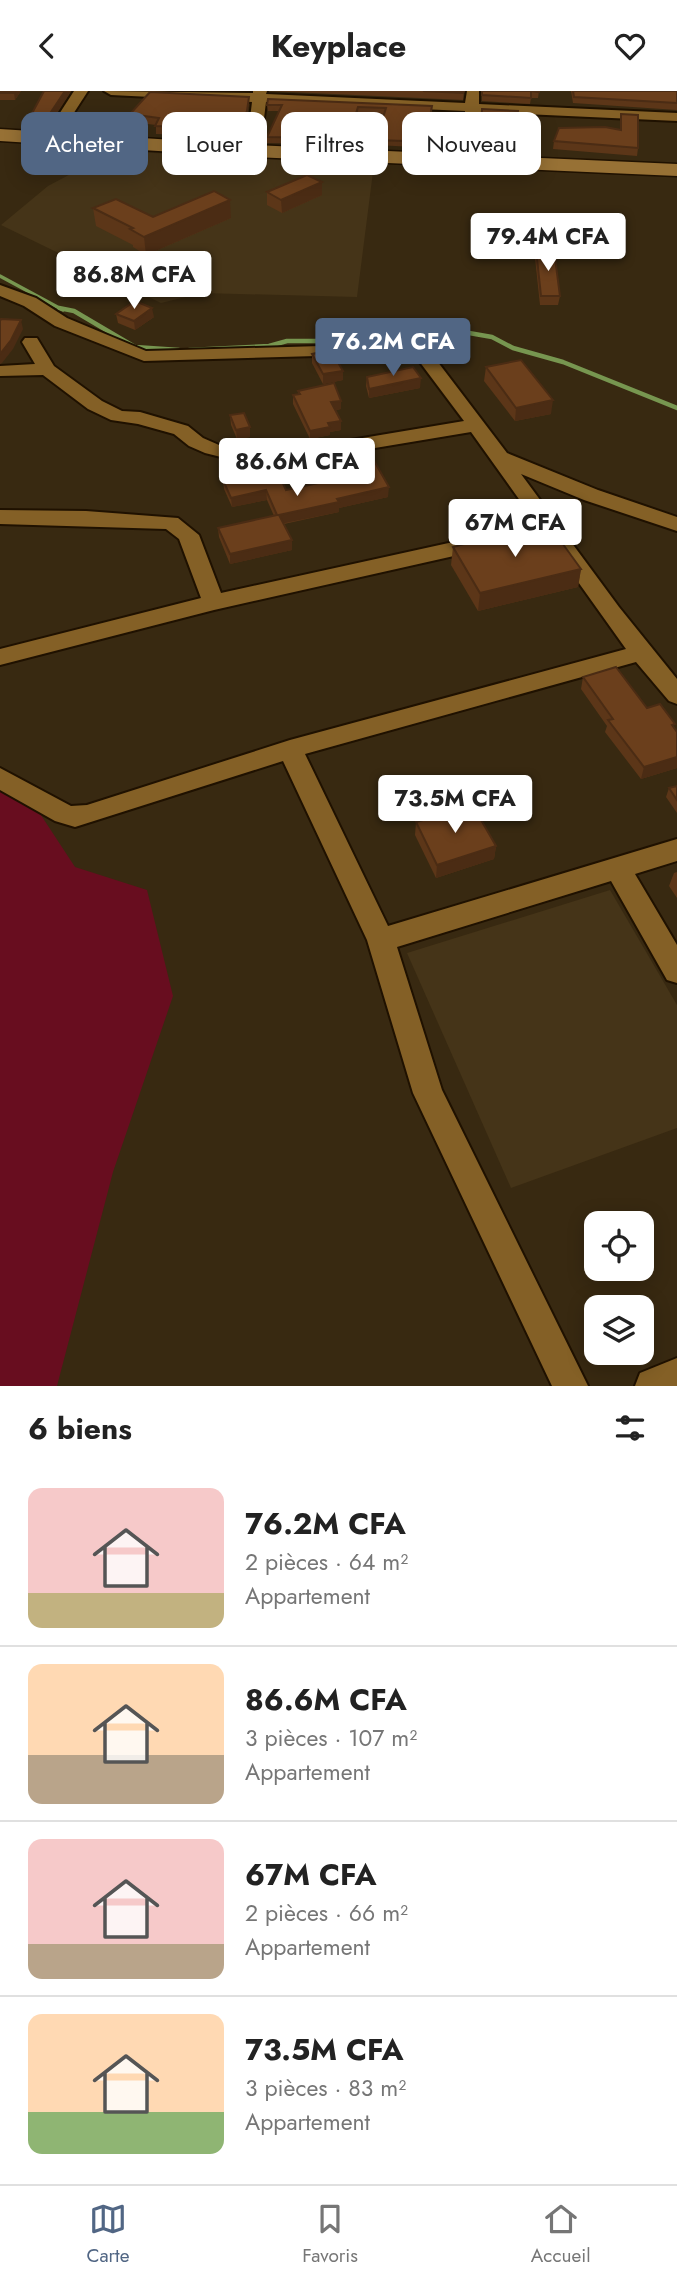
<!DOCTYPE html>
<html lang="fr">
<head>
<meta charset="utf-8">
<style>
	:root { --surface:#fff; --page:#f6f6f6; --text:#222; --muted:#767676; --line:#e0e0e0; --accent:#516684 }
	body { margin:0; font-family:Jost,sans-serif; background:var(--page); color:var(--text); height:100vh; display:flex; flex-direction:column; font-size:26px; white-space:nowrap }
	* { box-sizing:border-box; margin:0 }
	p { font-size:23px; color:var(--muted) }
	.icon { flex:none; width:38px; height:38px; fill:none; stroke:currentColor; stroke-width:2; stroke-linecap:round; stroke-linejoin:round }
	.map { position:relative; height:1295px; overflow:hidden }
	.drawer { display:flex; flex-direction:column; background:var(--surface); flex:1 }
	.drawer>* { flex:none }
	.hud { position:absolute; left:21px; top:21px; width:635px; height:63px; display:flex; gap:14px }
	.fabs { position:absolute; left:584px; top:1120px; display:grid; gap:14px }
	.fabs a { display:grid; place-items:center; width:70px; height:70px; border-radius:14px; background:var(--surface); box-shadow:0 4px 18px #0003; font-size:35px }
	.price { position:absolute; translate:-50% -60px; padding:0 16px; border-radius:7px; background:#fff; color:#222; font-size:23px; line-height:46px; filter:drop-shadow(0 2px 4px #0008) }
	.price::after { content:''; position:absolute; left:50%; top:42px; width:21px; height:16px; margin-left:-10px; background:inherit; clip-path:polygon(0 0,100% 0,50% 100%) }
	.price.active { background:var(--accent); color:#fff }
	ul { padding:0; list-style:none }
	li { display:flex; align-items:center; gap:21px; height:175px; padding:0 28px }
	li+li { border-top:2px solid var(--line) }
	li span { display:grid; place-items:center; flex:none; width:196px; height:140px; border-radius:14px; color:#555 }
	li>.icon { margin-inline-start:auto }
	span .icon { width:84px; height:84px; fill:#fffc; stroke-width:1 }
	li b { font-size:30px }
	h2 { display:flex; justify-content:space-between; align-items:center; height:84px; padding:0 28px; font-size:30px }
	.tag { padding:0 24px; border-radius:14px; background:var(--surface); box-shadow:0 4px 18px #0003; font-size:24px; line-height:63px }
	.tag.active { background:var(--accent); color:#fff }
	header { display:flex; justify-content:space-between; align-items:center; height:91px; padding:0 28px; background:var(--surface); font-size:32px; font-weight:700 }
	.tabs { display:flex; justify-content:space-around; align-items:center; height:98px; border-top:2px solid var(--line); background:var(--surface); font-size:19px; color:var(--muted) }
	.tabs a { display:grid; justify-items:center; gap:4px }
	.tabs .active { color:var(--accent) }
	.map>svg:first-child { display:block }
	.built { fill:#453418 }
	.green { fill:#680d1f }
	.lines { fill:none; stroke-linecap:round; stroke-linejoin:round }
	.stream-far1 { stroke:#779650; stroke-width:3.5 }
	.stream { stroke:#779650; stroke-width:4.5 }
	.minor-casing { stroke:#1f1100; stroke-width:4 }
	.major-casing { stroke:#1f1100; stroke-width:3 }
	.minor { fill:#846026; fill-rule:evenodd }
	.major { fill:#977135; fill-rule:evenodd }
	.wall { fill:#5c3618 }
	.shaded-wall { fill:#4b2c14 }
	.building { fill:#6b3f1c; stroke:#4b2c14; stroke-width:2 }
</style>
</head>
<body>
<header><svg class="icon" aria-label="back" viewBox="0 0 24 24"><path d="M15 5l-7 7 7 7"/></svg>Keyplace<svg class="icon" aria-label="heart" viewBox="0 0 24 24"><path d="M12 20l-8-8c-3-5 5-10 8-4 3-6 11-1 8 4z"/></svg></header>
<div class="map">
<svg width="677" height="1295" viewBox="0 0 677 1295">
	<rect width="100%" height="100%" fill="#382911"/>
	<!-- built -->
	<g class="built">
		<polygon points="114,60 374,73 357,206 202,202 161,212 1,134 48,95"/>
		<polygon points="610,799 677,914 677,1037 511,1097 407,862"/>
	</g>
	<!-- green -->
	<polygon class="green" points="0,699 33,712 75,776 147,799 173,905 113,1081 57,1295 0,1295"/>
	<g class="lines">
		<!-- stream-far1 -->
		<polyline class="stream-far1" points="0,185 63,219"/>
		<!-- stream -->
		<g class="stream">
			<polyline points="59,217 74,220 135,256 179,259"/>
			<polyline points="189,259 269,255 287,250 376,250 404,246 421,248 448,242 469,242 492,246 513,257 563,271 677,317"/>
		</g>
		<defs>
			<g id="minor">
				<polygon points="74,0 88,0 55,51 45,51 43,48"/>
				<polygon points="104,0 253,2 253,0 267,0 266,3 465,12 467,0 479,0 479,13 677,22 677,30 479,21 476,68 469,72 462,68 465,20 266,11 260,60 253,64 246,60 252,11 111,4"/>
				<polygon points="0,194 36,207 67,227 146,260 388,253 417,257 431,262 507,362 598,399 677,426 677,440 584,409 521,383 619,516 677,588 677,613 669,610 636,571 305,663 388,835 677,748 677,770 635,783 677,854 677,892 667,889 611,790 397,856 442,999 588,1295 552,1295 413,1002 367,849 283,670 75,736 55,730 0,699 0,677 71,715 87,714 290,649 626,558 471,341 279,373 249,373 205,362 189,355 174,343 138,333 111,329 88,318 43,284 0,285 0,275 35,273 22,251 25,247 37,247 54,275 102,310 122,320 140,321 188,335 203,347 219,354 249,361 279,361 464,330 419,270 388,263 144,270 55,235 24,215 0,205"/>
				<polygon points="0,419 86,420 178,427 199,444 221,502 485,444 492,446 496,451 492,456 485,458 214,519 0,574 0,558 201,507 179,448 166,438 0,433"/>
				<polygon points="677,1267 677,1295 635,1295 640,1282"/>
			</g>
			<polygon id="major" points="0,38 253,54 677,73 677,85 253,66 0,50"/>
		</defs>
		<!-- minor casing -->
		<use href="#minor" class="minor-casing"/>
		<!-- major casing -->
		<use href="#major" class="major-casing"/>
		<!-- minor -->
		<use href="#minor" class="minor"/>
		<!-- major -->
		<use href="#major" class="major"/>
	</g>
	<!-- wall -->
	<g class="wall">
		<polygon points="0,0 21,0 15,9 0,9"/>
		<polygon points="44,0 71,0 49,34 31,34 30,26"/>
		<polygon points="269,0 464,0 463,9"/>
		<polygon points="482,0 539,0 538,7 531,7 530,13 482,10"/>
		<polygon points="571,0 677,0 677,19 573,12"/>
		<polygon points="249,6 247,27 239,47 215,45 215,41 183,39 181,44 156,43 156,34 131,31 130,23"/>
		<polygon points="267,14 432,15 430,31 437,37 433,57 376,54 376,49 385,23 358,21 352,40 323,41 320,53 267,52 267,46 279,20 268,20"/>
		<polygon points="482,18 518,20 515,46 496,45 498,52 497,58 479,58"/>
		<polygon points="621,23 638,57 637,65 553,58 554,50 620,39"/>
		<polygon points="322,91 322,104 282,122 267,114 267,101"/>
		<polygon points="93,117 153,126 231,127 146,164 133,156 133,154 96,135"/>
		<polygon points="536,158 560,205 558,214 540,214 535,167"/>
		<polygon points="116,223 154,226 135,239 118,232"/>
		<polygon points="312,263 343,280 343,289 323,293 312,272"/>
		<polygon points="486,276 551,323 515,330 484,290"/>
		<polygon points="367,286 420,297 369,307 366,295"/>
		<polygon points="298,300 341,318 336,319 341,330 341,339 330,341 330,344 310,348 293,313 293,304 298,303"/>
		<polygon points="230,324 250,346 237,348 231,334"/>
		<polygon points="347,359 388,406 339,417 339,421 284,433 292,459 230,473 219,446 218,437 274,425 267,409 232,416 224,398 223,389 257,382 257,376 286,399 323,391 320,385 320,376 349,370 347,368"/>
		<polygon points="532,442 581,478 578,496 478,520 451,474 453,456"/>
		<polygon points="583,586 647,617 674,637 677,641 677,677 641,688 605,641 607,635 581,598"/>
		<polygon points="677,695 677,722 666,706 669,697"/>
		<polygon points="416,731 496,755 494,768 436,787 415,744"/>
		<polygon points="677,781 677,807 669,795 674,782"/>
	</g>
	<!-- shaded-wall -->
	<g class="shaded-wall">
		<polygon points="15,0 21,0 15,9 14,2"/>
		<polygon points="65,0 71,0 49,34 47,27"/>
		<polygon points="249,6 247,27 239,47 239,39"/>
		<polygon points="358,16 358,21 352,40 352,35"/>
		<polygon points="182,32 183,39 181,44 180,36"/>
		<polygon points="322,91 322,104 282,122 281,109"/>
		<polygon points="230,109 231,127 146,164 144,146"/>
		<polygon points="152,217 154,226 135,239 134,230"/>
		<polygon points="21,229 23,238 13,258 2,272 0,273 0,263"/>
		<polygon points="343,280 343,289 323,293 323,283"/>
		<polygon points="421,287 420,297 369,307 369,298"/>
		<polygon points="553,309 551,323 515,330 516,317"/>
		<polygon points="341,310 341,318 331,320 331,311"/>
		<polygon points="341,330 341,339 330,341 330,344 310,348 310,340 328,332"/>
		<polygon points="250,336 250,346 237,348 236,339"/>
		<polygon points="389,396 388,406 339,417 339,421 280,433 279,424 337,408"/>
		<polygon points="266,399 267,409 232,416 231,407"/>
		<polygon points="292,449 292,459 230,473 230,463"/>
		<polygon points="581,478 578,496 478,520 480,502"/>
		<polygon points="677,666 677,677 641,688 644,676"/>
		<polygon points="496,755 494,768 436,787 437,774"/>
	</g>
	<!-- building -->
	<g class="building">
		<polygon points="0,0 15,0 14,2 0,2"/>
		<polygon points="44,0 65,0 47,27 30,26"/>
		<polygon points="423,0 464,0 463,2"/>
		<polygon points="482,0 539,0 539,1 531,0 531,7 482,4"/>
		<polygon points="573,0 677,0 677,12 574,6"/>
		<polygon points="150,1 249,6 247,20 239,39 214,38 216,34 182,32 180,36 155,35 159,27 130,23"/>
		<polygon points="268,8 432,15 429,31 437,32 433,51 376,49 386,17 358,16 352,35 323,35 320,47 267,46 282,14 267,14"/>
		<polygon points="482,18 518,20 515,40 494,39 498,52 480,53"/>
		<polygon points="621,23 638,24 638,57 554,50 559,37 605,36 621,39"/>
		<polygon points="307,84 322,91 281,109 267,101"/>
		<polygon points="214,100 230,109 144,146 130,138 133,137 93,117 116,108 153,126"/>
		<polygon points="536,158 554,159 560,205 541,205"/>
		<polygon points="135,210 152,217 134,230 116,223"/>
		<polygon points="1,228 21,229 11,249 0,263 0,230"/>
		<polygon points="331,259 343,280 323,283 312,263"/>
		<polygon points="521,269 553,309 516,317 486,276"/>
		<polygon points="413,276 421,287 369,298 367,286"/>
		<polygon points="334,292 341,310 331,311 341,330 328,332 330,336 310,340 293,304 300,303 298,300"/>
		<polygon points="244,322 250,336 236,339 230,324"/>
		<polygon points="365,354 389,396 337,408 339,411 279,424 292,449 230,463 218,437 277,424 266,399 231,407 223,389 259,381 257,376 274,373 286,399 327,390 320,376 354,369 347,359"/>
		<polygon points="527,436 532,442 552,438 581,478 480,502 453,456"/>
		<polygon points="616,576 647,617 660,613 675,633 672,634 677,641 677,666 644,676 608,629 613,628 583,586"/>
		<polygon points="677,695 677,709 669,697"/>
		<polygon points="473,715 496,755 437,774 416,731"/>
	</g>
</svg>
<div class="fabs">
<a><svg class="icon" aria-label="locate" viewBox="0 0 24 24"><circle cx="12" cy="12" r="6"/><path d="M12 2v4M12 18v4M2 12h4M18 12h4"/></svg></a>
<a><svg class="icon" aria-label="layers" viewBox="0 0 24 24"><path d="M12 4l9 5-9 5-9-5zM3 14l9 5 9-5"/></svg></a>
</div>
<b class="price" style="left:548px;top:182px">79.4M CFA</b>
<b class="price" style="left:134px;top:220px">86.8M CFA</b>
<b class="price active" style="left:393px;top:287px">76.2M CFA</b>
<b class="price" style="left:297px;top:407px">86.6M CFA</b>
<b class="price" style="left:515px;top:468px">67M CFA</b>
<b class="price" style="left:455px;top:744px">73.5M CFA</b>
<div class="hud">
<a class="tag active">Acheter</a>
<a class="tag">Louer</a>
<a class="tag">Filtres</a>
<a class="tag">Nouveau</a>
</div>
</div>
<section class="drawer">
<h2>6 biens<svg class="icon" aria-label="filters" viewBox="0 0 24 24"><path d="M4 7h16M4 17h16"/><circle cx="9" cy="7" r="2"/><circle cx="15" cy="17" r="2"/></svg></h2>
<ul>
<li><span style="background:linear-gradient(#f6c9c9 75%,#c2b280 0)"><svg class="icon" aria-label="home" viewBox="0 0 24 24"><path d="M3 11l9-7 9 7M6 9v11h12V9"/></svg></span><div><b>76.2M CFA</b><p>2 pièces · 64 m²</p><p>Appartement</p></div></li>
<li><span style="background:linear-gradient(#ffd9b3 65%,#b9a48a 0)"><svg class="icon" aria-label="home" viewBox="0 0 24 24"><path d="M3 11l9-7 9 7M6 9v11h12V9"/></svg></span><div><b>86.6M CFA</b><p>3 pièces · 107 m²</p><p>Appartement</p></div></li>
<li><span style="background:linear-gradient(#f6c9c9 75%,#b9a48a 0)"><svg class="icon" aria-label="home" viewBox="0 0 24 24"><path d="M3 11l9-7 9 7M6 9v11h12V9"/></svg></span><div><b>67M CFA</b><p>2 pièces · 66 m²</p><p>Appartement</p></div></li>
<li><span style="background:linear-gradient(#ffd9b3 70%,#8fb573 0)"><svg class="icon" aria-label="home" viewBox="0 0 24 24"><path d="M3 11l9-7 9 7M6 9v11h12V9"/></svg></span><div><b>73.5M CFA</b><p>3 pièces · 83 m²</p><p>Appartement</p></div></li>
</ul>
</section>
<nav class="tabs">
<a class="active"><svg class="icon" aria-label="map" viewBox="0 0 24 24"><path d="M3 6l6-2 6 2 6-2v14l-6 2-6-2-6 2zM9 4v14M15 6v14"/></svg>Carte</a>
<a><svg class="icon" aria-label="saved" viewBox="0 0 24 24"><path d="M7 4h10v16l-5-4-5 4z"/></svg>Favoris</a>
<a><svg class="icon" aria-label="home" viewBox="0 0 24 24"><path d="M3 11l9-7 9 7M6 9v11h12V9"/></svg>Accueil</a>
</nav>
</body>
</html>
